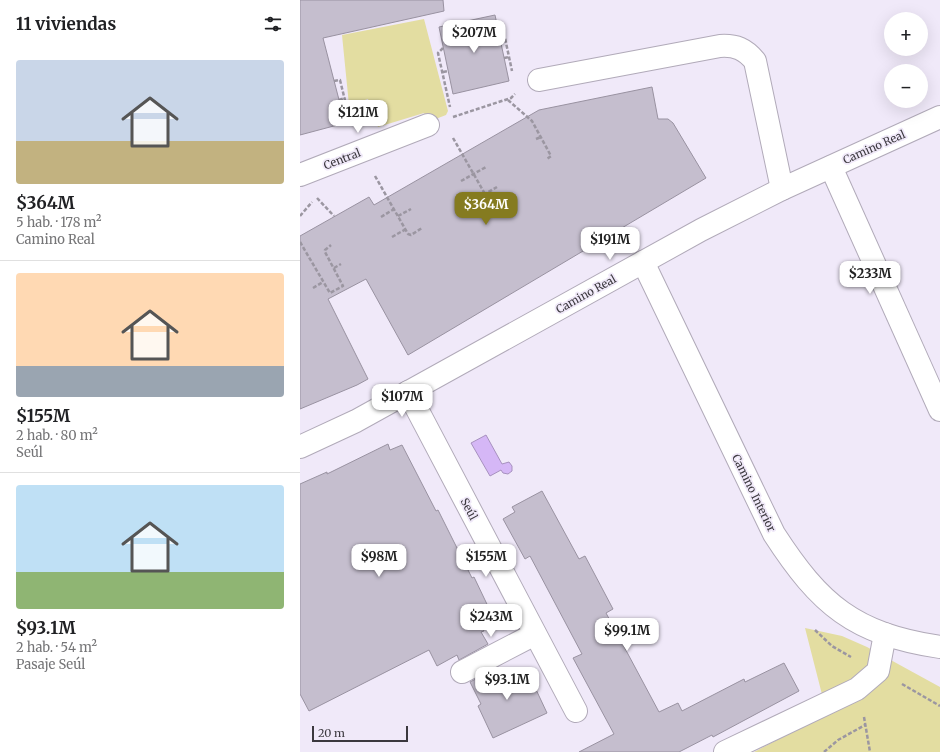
<!DOCTYPE html>
<html lang="es">
<head>
<meta charset="utf-8">
<style>
	:root { --surface:#fff; --page:#f6f6f6; --text:#202124; --muted:#757577; --line:#e0e0e0; --accent:#857b20 }
	body { margin:0; font-family:Merriweather,serif; background:var(--page); color:var(--text); height:100vh; display:flex; flex-direction:column; font-size:15px; white-space:nowrap }
	* { box-sizing:border-box; margin:0 }
	p { font-size:13px; color:var(--muted) }
	.icon { flex:none; width:22px; height:22px; fill:none; stroke:currentColor; stroke-width:2; stroke-linecap:round; stroke-linejoin:round }
	.map { position:relative; flex:1; overflow:hidden }
	.drawer { display:flex; flex-direction:column; background:var(--surface); width:300px }
	.drawer>* { flex:none }
	.buttons { position:absolute; left:584px; top:12px; display:grid; gap:8px }
	.buttons a { display:grid; place-items:center; width:44px; height:44px; border-radius:50%; background:var(--surface); box-shadow:0 4px 16px #0002; font-size:20px }
	.scale { position:absolute; left:12px; bottom:10px; width:96px; box-sizing:border-box; padding-left:4px; border:2px solid #3b383e; border-top:0; font-size:11px; line-height:14px; white-space:nowrap; color:#3b383e; -webkit-text-stroke:3px #f0e9f9; paint-order:stroke }
	.price { position:absolute; translate:-50% -34px; padding:0 9px; border-radius:8px; background:#fff; color:#222; font-size:13px; line-height:26px; filter:drop-shadow(0 1px 2px #0008) }
	.price::after { content:''; position:absolute; left:50%; top:24px; width:12px; height:9px; margin-left:-6px; background:inherit; clip-path:polygon(0 0,100% 0,50% 100%) }
	.price.selected { background:var(--accent); color:#fff }
	ul { padding:0; list-style:none }
	li { display:grid; align-content:center; gap:8px; height:212px; padding:0 16px }
	li+li { border-top:1px solid var(--line) }
	li span { display:grid; place-items:center; height:124px; border-radius:4px; color:#555 }
	li>.icon { margin-inline-start:auto }
	span .icon { width:72px; height:72px; fill:#fffc; stroke-width:1 }
	li b { font-size:17px }
	h2 { display:flex; justify-content:space-between; align-items:center; height:48px; padding:0 16px; font-size:17px }
	main { display:flex; flex:1; min-height:0 }
	.map>svg:first-child { display:block }
	.green { fill:#e3dda1 }
	.water { fill:#d5b7f6; stroke:#a791bf }
	.building { fill:#c5bece; stroke:#9992a1 }
	.lines { fill:none; stroke-linecap:round; stroke-linejoin:round }
	.street-casing { stroke:#b1aab9; stroke-width:24 }
	.secondary-casing { stroke:#b1aab9; stroke-width:24 }
	.path { stroke:#9b96a1; stroke-width:2.5; stroke-dasharray:4 2; stroke-linecap:butt }
	.street { stroke:#fff; stroke-width:22 }
	.secondary { stroke:#fff; stroke-width:22 }
	.labels { text-anchor:middle; stroke-width:3.5; stroke-linejoin:round; paint-order:stroke }
	.street-label { font-size:11px; fill:#3b383e; stroke:#f0e9f9 }
</style>
</head>
<body>
<main>
<section class="drawer">
<h2>11 viviendas<svg class="icon" aria-label="filters" viewBox="0 0 24 24"><path d="M4 7h16M4 17h16"/><circle cx="9" cy="7" r="2"/><circle cx="15" cy="17" r="2"/></svg></h2>
<ul>
<li><span style="background:linear-gradient(#c9d6e8 65%,#c2b280 0)"><svg class="icon" aria-label="home" viewBox="0 0 24 24"><path d="M3 11l9-7 9 7M6 9v11h12V9"/></svg></span><div><b>$364M</b><p>5 hab. · 178 m²</p><p>Camino Real</p></div></li>
<li><span style="background:linear-gradient(#ffd9b3 75%,#9aa5b1 0)"><svg class="icon" aria-label="home" viewBox="0 0 24 24"><path d="M3 11l9-7 9 7M6 9v11h12V9"/></svg></span><div><b>$155M</b><p>2 hab. · 80 m²</p><p>Seúl</p></div></li>
<li><span style="background:linear-gradient(#bfe0f5 70%,#8fb573 0)"><svg class="icon" aria-label="home" viewBox="0 0 24 24"><path d="M3 11l9-7 9 7M6 9v11h12V9"/></svg></span><div><b>$93.1M</b><p>2 hab. · 54 m²</p><p>Pasaje Seúl</p></div></li>
</ul>
</section>
<div class="map">
<svg width="640" height="752" viewBox="0 0 640 752">
	<rect width="100%" height="100%" fill="#f0e9f9"/>
	<!-- green -->
	<g class="green">
		<polygon points="124,19 148,111 146,115 128,122 124,113 78,127 68,99 49,105 42,35"/>
		<polygon points="505,628 542,636 567,647 640,687 640,752 454,752 527,714"/>
	</g>
	<!-- water -->
	<polygon class="water" points="186,435 202,464 209,462 212,466 212,471 208,474 203,473 201,470 190,476 171,443"/>
	<!-- building -->
	<g class="building">
		<polygon points="0,0 143,0 144,11 23,38 45,123 0,135"/>
		<polygon points="195,15 209,81 153,94 139,27"/>
		<polygon points="352,87 358,119 368,119 373,123 406,178 108,355 66,279 28,299 68,379 57,385 0,409 0,236 69,197 74,205 239,110"/>
		<polygon points="88,444 90,450 102,445 136,511 138,510 172,578 174,577 195,621 182,626 184,631 181,632 188,644 159,660 157,655 137,666 129,650 9,711 0,694 0,484 27,472 27,474"/>
		<polygon points="242,491 279,559 285,556 313,609 306,613 359,712 378,703 382,711 444,679 445,682 484,663 499,691 413,737 412,735 379,752 279,752 314,734 273,658 282,654 230,556 225,559 203,519 215,512 212,507"/>
		<polygon points="199,667 205,679 220,671 226,684 232,681 247,713 193,738 178,706 181,704 170,682"/>
	</g>
	<g class="lines">
		<defs>
			<g id="street">
				<path d="M239,80L420,46C436,45 445,49 455,61L482,189"/>
				<polyline points="531,167 640,410"/>
				<polyline points="0,175 128,125"/>
				<path d="M343,262L474,534C520,605 554,634 640,647"/>
				<polyline points="108,392 276,711"/>
				<polyline points="162,672 235,634"/>
				<polyline points="425,752 557,689 578,671 585,634"/>
			</g>
			<polyline id="secondary" points="0,447 56,421 401,230 482,189 640,117"/>
		</defs>
		<!-- street casing -->
		<use href="#street" class="street-casing"/>
		<!-- secondary casing -->
		<use href="#secondary" class="secondary-casing"/>
		<!-- path -->
		<g class="path">
			<polyline points="200,37 205,38 212,71"/>
			<polyline points="143,48 138,53 150,107"/>
			<polyline points="204,58 209,57"/>
			<polyline points="143,72 148,71"/>
			<polyline points="34,81 40,80 51,125"/>
			<polyline points="39,100 45,98"/>
			<polyline points="208,100 232,121 251,156 247,159"/>
			<polyline points="48,110 69,103"/>
			<polyline points="153,117 211,98 215,94"/>
			<polyline points="153,138 185,194"/>
			<polyline points="236,139 241,137"/>
			<polyline points="75,176 108,234 111,235 122,228"/>
			<polyline points="161,181 186,167"/>
			<polyline points="17,198 34,216"/>
			<polyline points="173,201 197,187"/>
			<polyline points="0,216 12,202"/>
			<polyline points="98,216 111,209"/>
			<polyline points="81,217 94,209"/>
			<polyline points="92,237 106,229"/>
			<polyline points="0,242 30,293 43,286 25,252 25,250 31,245"/>
			<polyline points="34,268 41,264"/>
			<polyline points="13,288 23,282"/>
			<polyline points="515,630 532,646 551,657"/>
			<polyline points="602,684 640,706"/>
			<polyline points="564,717 570,752"/>
			<polyline points="524,752 538,740 565,725"/>
		</g>
		<!-- street -->
		<use href="#street" class="street"/>
		<!-- secondary -->
		<use href="#secondary" class="secondary"/>
	</g>
	<g class="labels">
		<!-- street labels -->
		<g class="street-label">
			<text transform="translate(574 147) rotate(-24)" y="4">Camino Real</text>
			<text transform="translate(42 159) rotate(-21)" y="4">Central</text>
			<text transform="translate(286 294) rotate(-29)" y="4">Camino Real</text>
			<text transform="translate(454 493) rotate(64)" y="4">Camino Interior</text>
			<text transform="translate(169 509) rotate(62)" y="4">Seúl</text>
		</g>
	</g>
</svg>
<div class="buttons">
<a>+</a>
<a>−</a>
</div>
<div class="scale">20 m</div>
<b class="price" style="left:174px;top:54px">$207M</b>
<b class="price" style="left:58px;top:134px">$121M</b>
<b class="price selected" style="left:186px;top:226px">$364M</b>
<b class="price" style="left:310px;top:261px">$191M</b>
<b class="price" style="left:570px;top:295px">$233M</b>
<b class="price" style="left:102px;top:418px">$107M</b>
<b class="price" style="left:79px;top:578px">$98M</b>
<b class="price" style="left:186px;top:578px">$155M</b>
<b class="price" style="left:191px;top:638px">$243M</b>
<b class="price" style="left:327px;top:652px">$99.1M</b>
<b class="price" style="left:207px;top:701px">$93.1M</b>
</div>
</main>
</body>
</html>
